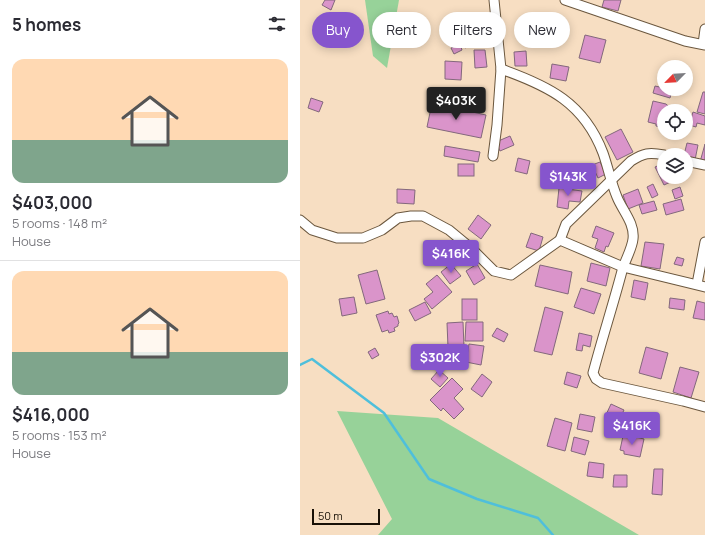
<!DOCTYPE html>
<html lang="en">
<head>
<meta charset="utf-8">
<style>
	:root { --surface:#fff; --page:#f7f7f7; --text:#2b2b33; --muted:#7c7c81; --line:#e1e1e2; --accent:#8655cd }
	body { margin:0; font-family:Manrope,sans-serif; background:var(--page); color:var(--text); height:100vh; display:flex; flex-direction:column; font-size:15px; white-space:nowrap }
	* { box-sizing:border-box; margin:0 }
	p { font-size:13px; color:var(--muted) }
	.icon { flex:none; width:22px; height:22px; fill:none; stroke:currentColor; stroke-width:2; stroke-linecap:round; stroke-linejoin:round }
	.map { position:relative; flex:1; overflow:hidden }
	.panel { display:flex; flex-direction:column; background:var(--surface); width:300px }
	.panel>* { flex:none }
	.guide { position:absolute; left:12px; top:12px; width:333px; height:36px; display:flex; gap:8px }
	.needle { width:26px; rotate:246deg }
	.controls { position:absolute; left:357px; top:60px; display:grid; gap:8px }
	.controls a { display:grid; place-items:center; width:36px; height:36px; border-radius:50%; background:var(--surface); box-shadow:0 2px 10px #0003; font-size:20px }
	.scale { position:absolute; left:12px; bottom:10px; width:68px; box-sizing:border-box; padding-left:4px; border:2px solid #191107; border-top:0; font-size:11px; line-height:14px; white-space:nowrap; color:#191107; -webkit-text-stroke:3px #f7dec2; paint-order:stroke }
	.price { position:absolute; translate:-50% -34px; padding:0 9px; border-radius:4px; background:var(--accent); color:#fff; font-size:13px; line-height:26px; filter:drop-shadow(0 1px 2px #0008) }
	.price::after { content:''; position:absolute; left:50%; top:24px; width:12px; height:9px; margin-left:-6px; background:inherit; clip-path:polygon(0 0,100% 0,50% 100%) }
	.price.current { background:#222; color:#fff }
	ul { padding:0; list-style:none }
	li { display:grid; align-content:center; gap:8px; height:212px; padding:0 12px }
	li+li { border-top:1px solid var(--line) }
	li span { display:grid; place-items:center; height:124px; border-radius:12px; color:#555 }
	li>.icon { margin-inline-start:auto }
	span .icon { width:72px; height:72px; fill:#fffc; stroke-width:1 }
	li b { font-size:17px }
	h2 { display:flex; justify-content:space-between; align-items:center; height:48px; padding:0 12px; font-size:17px }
	.tag { padding:0 14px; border-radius:18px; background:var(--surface); box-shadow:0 2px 10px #0003; font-size:14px; line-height:36px }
	.tag.current { background:var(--accent); color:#fff }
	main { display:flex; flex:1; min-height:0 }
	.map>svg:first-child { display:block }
	.green { fill:#97d299 }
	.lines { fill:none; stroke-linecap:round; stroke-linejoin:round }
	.stream { stroke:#4fbfdb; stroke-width:2.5 }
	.building { fill:#da94ca; stroke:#83687c }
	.street-casing { stroke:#6b573e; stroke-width:11 }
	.street { stroke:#fff; stroke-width:9 }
</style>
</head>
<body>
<main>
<section class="panel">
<h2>5 homes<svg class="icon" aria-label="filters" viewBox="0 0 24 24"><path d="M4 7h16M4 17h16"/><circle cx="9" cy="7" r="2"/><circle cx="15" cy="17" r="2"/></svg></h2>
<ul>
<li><span style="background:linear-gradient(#ffd9b3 65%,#7fa58c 0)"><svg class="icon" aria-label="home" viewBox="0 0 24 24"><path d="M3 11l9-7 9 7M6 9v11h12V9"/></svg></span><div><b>$403,000</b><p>5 rooms · 148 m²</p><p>House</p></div></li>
<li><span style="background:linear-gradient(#ffd9b3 65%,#7fa58c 0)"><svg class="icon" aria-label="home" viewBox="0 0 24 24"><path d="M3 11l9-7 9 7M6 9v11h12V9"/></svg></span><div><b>$416,000</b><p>5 rooms · 153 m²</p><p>House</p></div></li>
</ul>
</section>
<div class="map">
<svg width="405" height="535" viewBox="0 0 405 535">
	<rect width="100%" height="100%" fill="#f7dec2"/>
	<!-- green -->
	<g class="green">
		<polygon points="65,0 99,0 87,68 73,56"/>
		<polygon points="37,411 138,418 339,535 78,535 92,519"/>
	</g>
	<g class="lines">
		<!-- stream -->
		<polyline class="stream" points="0,365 12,359 84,413 129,479 177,499 238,518 253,535"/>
	</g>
	<!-- building -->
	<g class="building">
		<polygon points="25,0 35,0 31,10 22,5"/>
		<polygon points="304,0 321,0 318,11 302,7"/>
		<polygon points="285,35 306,40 300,63 279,58"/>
		<polygon points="169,40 171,45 165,48 163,42"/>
		<polygon points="160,44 162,50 154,54 151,48"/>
		<polygon points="174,50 185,50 187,67 175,68"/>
		<polygon points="226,51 227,66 215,66 214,52"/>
		<polygon points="145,61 162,62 161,80 145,79"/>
		<polygon points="252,64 269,67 266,81 250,78"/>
		<polygon points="355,86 364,88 364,89 372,90 370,98 353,93"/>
		<polygon points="403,92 405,92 405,114 397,112"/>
		<polygon points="11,98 23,102 19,112 8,108"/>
		<polygon points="353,101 366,104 374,111 364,111 364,124 361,123 360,127 356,126 356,124 348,122"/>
		<polygon points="132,103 186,115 181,138 127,127"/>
		<polygon points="393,112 405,116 405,125 397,123 396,127 389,125"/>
		<polygon points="321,129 333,152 317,160 305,137"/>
		<polygon points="210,136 214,145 200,151 196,142"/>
		<polygon points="387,143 398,145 395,160 386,158 386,155 384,155"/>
		<polygon points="405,144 405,164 400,162"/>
		<polygon points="145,146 180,152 178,162 144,156"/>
		<polygon points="218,158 230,161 227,174 215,171"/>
		<polygon points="300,162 306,174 298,178 292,165"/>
		<polygon points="364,163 364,177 374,177 375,180 364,185 355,167"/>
		<rect x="158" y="164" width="16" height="12"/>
		<polygon points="353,184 358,195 352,198 347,187"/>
		<polygon points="380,187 383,196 375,199 372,190"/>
		<polygon points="259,188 282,191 280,202 269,201 268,209 257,207"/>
		<polygon points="97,189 115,190 114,204 97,203"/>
		<polygon points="338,189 343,203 328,209 323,195"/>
		<polygon points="381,199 384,210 366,215 363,204"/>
		<polygon points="354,201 357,210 342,214 339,205"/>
		<polygon points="178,215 191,225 181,239 168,229"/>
		<polygon points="296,226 314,233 308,247 306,246 304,252 295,248 298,239 292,237"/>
		<polygon points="231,233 243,237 239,251 226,247"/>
		<polygon points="345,242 364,244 360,269 341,266"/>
		<polygon points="163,248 169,258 159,265 152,255"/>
		<polygon points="377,257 384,259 382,266 374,264"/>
		<polygon points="291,263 310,268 306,286 287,281"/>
		<polygon points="151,264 161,276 150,284 141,272"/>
		<polygon points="177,264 185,278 174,285 166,271"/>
		<polygon points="240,265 272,272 268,294 235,286"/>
		<polygon points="77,270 85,299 66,304 58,275"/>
		<polygon points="137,275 152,292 132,309 124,299 133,292 126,284"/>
		<polygon points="334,280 348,283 345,300 331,297"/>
		<polygon points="281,288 301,294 294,314 274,307"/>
		<polygon points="54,297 57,313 42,316 39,299"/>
		<polygon points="370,298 385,300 384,310 369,308"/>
		<rect x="162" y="299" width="15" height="21"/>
		<polygon points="397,301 405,303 405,320 393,318"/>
		<polygon points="125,302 131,313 115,321 109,310"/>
		<polygon points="245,307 263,312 252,355 234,351"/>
		<polygon points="88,311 89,314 92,313 94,317 97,316 99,323 98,324 98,326 94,328 95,331 89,333 88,330 82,332 76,315"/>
		<polygon points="163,322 164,347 148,347 147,323"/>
		<polygon points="166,322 183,322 183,341 165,341"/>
		<polygon points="197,328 208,334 204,342 192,336"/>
		<polygon points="279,333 292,336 290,347 283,345 282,351 276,350"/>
		<polygon points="169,344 184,346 181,365 166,362"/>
		<polygon points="346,347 368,353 361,379 339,373"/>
		<polygon points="75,348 79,355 72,359 68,352"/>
		<polygon points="380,367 399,372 391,398 373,392"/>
		<polygon points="139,370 148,378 140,387 131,379"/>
		<polygon points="267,372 281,376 277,388 264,384"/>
		<polygon points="182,374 192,382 182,397 171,389"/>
		<polygon points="152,378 163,389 154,398 164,409 154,419 143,408 141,411 130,400"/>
		<polygon points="311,404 324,410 320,418 317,416 314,422 305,417"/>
		<polygon points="280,414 295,417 292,432 277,429"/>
		<polygon points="255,418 272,423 265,451 247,446"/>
		<polygon points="327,435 344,439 340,457 324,454 324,451 320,450 323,436 327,437"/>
		<polygon points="274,437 289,441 285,455 271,451"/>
		<polygon points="289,462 304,464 303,478 287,476"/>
		<polygon points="354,469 363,469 362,495 352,494"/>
		<polygon points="314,475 327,475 327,487 313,487"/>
	</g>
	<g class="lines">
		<defs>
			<g id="street">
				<polyline points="265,0 385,41 405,45"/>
				<polyline points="403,44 405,29"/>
				<path d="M201,69C249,86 284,103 303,153C308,167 311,183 317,197C322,210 335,223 333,239C332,249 325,260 322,271C313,305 302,339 293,373L296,379L302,383L383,401L405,407"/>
				<polyline points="193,156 197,125 201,69 194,0"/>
				<polyline points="386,161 405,165"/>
				<polyline points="0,220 12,230 37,238 63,238 82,230 98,218 111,216 123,216 149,230 172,249 194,271 211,275 260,240 323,267 405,287"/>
				<path d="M260,240L266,224L331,161C344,153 349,152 364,155"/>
				<polyline points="397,284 405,242"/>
			</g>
		</defs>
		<!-- street casing -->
		<use href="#street" class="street-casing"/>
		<!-- street -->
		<use href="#street" class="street"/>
	</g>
</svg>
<div class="controls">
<a><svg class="needle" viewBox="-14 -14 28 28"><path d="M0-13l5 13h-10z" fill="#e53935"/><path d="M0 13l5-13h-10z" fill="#7c7c81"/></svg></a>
<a><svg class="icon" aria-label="locate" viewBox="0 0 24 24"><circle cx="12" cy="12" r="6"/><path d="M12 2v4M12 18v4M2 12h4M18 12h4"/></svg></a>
<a><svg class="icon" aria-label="layers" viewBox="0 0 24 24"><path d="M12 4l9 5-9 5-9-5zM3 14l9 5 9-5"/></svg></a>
</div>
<div class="scale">50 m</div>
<b class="price current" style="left:156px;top:121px">$403K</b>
<b class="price" style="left:268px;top:197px">$143K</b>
<b class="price" style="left:151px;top:274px">$416K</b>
<b class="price" style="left:140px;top:378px">$302K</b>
<b class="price" style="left:332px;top:446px">$416K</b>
<div class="guide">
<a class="tag current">Buy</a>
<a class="tag">Rent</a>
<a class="tag">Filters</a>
<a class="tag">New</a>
</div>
</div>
</main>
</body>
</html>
